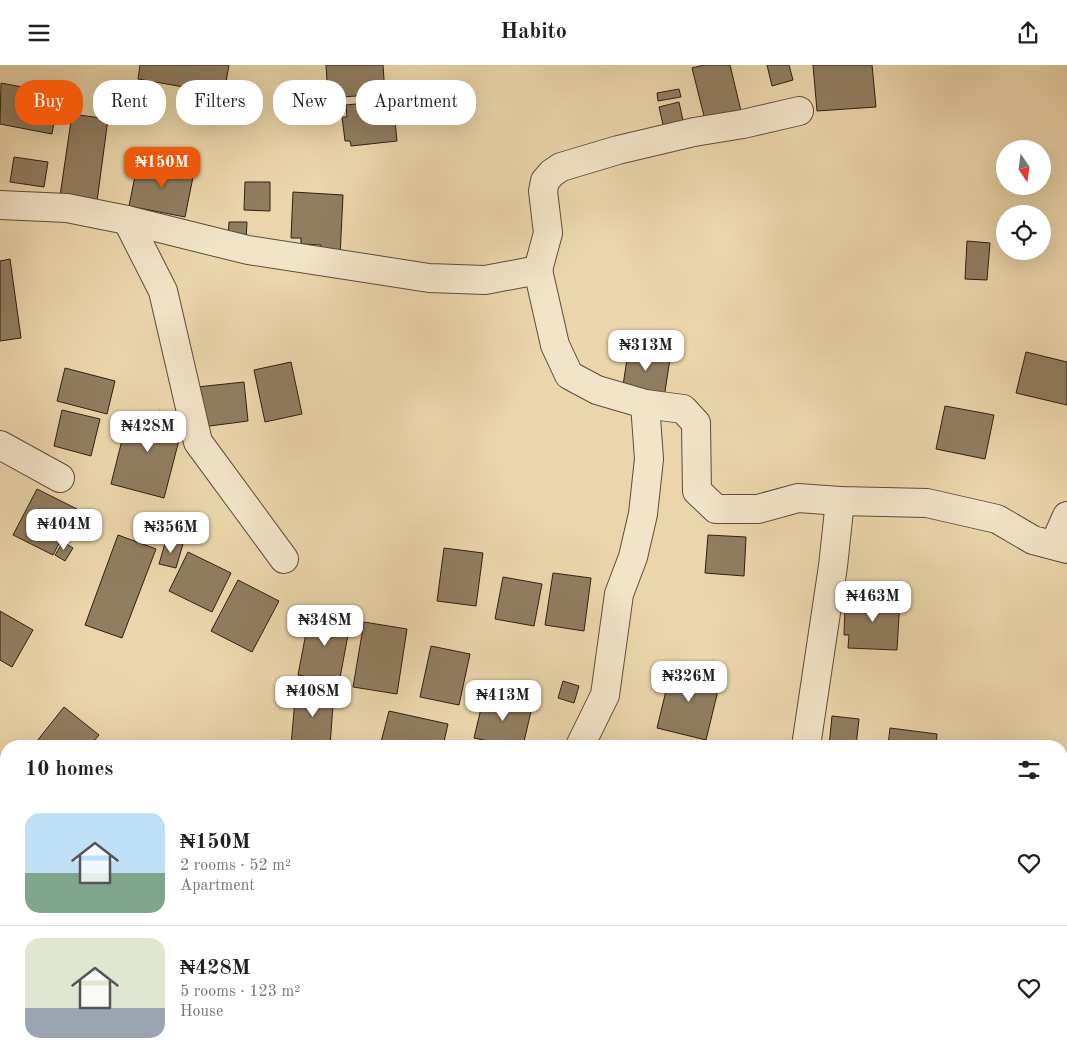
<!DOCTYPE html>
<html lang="en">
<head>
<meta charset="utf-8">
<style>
	:root { --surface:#fff; --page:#f6f6f6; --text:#202124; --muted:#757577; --line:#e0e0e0; --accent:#ea580c }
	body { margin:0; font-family:"Old Standard TT",serif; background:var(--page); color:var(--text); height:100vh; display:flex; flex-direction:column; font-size:19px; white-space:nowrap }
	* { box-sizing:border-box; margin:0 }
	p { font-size:16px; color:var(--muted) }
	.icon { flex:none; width:28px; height:28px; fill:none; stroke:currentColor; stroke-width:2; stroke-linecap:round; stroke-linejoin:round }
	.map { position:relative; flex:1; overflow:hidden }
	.sheet { position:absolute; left:0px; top:675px; width:1068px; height:320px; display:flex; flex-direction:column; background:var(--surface); border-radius:20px 20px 0 0; box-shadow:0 5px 20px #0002 }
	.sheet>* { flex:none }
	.guide { position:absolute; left:15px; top:15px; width:500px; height:45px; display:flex; gap:10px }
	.needle { width:32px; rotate:167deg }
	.tools { position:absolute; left:996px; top:75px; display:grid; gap:10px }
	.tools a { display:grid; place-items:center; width:55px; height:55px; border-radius:50%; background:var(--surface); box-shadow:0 5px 20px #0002; font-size:25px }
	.price { position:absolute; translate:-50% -42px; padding:0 11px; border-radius:10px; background:#fff; color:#222; font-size:16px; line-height:32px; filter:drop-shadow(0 1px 2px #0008) }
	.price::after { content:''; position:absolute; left:50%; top:30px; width:15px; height:11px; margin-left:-8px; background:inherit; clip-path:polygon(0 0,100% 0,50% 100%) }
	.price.active { background:var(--accent); color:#fff }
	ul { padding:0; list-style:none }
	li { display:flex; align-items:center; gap:15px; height:125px; padding:0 25px }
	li+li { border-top:1px solid var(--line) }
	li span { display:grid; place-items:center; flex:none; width:140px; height:100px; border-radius:15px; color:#555 }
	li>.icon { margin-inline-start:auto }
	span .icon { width:60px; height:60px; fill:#fffc; stroke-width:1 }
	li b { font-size:21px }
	h2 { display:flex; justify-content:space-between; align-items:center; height:60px; padding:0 25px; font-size:21px }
	.tag { padding:0 18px; border-radius:20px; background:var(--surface); box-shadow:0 5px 20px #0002; font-size:18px; line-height:45px }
	.tag.active { background:var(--accent); color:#fff }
	header { display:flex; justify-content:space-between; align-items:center; height:65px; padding:0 25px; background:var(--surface); font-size:22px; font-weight:700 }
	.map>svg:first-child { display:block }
	.building { fill:#907e61; stroke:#2d1f11 }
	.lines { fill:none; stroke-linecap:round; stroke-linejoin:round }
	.minor-casing { stroke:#5c4d38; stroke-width:30 }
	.minor { stroke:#f2e4c8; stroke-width:28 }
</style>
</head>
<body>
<header><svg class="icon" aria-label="menu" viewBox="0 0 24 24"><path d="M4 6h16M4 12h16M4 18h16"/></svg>Habito<svg class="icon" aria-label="share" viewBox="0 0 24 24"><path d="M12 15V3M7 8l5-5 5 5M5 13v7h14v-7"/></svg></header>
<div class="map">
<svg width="1067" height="995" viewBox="0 0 1067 995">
	<rect width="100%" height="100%" fill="#ebd6ab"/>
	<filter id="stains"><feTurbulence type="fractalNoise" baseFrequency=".004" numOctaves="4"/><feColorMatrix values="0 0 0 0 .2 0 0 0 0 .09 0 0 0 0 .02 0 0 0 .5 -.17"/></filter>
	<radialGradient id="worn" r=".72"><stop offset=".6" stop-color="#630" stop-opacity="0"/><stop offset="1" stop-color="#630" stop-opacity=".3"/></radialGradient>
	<!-- building -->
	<g class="building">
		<polygon points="140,0 229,0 224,29 138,14"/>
		<polygon points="326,0 383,0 385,29 328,33"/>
		<polygon points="704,0 730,0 741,46 705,55 692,3"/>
		<polygon points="767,0 789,0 793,15 772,21"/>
		<polygon points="813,0 872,0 876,42 817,46"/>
		<polygon points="1,18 59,29 52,69 0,59"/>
		<polygon points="679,24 681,32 658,36 657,28"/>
		<polygon points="393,35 397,76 351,81 350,76 345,76 342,52 347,52 346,40"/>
		<polygon points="679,37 684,60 664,64 659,42"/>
		<polygon points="72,49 108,54 97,136 60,131"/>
		<polygon points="14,92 48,97 44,122 10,117"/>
		<polygon points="138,96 194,107 185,152 129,141"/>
		<polygon points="245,117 270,117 270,146 244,145"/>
		<polygon points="293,127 343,130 340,192 320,191 321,180 301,179 301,173 291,173"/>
		<polygon points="229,157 247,157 246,176 228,174"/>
		<polygon points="967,176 990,178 987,215 965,214"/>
		<polygon points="10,194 21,273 0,276 0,196"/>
		<polygon points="629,281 671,287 664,333 622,327"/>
		<polygon points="1026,287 1067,297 1067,340 1016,328"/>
		<polygon points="291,297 302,349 265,357 254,305"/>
		<polygon points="65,303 115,316 107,349 57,336"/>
		<polygon points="244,317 248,356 202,362 197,322"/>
		<polygon points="945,341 994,350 985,394 936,384"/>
		<polygon points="62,345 100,354 91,391 54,381"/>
		<polygon points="159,346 185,352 164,433 111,419 127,355 140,359 143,347 158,351"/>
		<polygon points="37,424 77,444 53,490 13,470"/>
		<polygon points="118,470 156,484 122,573 85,560"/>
		<polygon points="708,470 746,472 744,511 705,508"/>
		<polygon points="166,475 183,479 176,503 159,499"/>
		<polygon points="63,477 73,483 65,496 55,490"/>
		<polygon points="444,483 483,488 476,541 437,536"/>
		<polygon points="188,487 231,508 212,547 169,526"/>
		<polygon points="553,508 591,513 584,566 545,560"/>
		<polygon points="503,512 542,519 534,561 495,554"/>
		<polygon points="238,515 279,536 252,587 211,566"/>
		<polygon points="854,531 900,534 897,585 848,583 849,570 844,570 845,543 853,543"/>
		<polygon points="0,546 33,565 12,602 0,595"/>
		<polygon points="310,547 351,554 339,618 298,610"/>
		<polygon points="364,557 407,564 397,629 353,622"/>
		<polygon points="431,581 470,589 459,640 420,632"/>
		<polygon points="672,601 721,613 706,675 657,663"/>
		<polygon points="563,616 579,621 574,638 558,633"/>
		<polygon points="296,623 334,626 330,681 291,681"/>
		<polygon points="484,631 532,642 523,681 511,681 474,673"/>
		<polygon points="64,642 99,670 90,681 33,681"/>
		<polygon points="389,646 448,659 443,681 380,681"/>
		<polygon points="832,651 859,654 856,681 829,681"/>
		<polygon points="890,663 937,669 936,681 888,681"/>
		<polygon points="663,677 678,681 661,681"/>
		<polygon points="0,726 6,732 6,767 0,773"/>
		<polygon points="1061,775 1067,777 1061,803"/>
		<polygon points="6,916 6,969 0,963 0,924"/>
		<polygon points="13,989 34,989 30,995 16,995 11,991"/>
		<polygon points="213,989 247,989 252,995 205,995"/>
		<polygon points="295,989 302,995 290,995"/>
		<polygon points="477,989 502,989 507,995 469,995"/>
		<polygon points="613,989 664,989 673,995 608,995"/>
		<polygon points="759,989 796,989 805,995 755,995"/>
	</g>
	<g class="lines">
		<defs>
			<g id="minor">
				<polyline points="0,140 67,143 127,155 248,185 429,213 485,215 538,205 555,280 569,310 597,325 645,339 683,344 696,358 697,426 716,444 758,444 798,433 840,436 927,438 997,454 1033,475 1067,484"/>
				<polyline points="127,155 163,226 198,377 284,494"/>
				<polyline points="538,205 548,168 543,126 545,116 552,108 561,102 618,85 694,67 743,59 799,46"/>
				<polyline points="0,380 60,413"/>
				<polyline points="1054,480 1067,451"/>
				<polyline points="580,681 605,630 619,529 633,492 643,449 649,394 645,339"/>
				<polyline points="806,681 833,501 840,436"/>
				<polyline points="0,842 6,849"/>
				<polyline points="0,895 6,886"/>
				<polyline points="141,989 147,995"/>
				<polyline points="555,995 559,989"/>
			</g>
		</defs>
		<!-- minor casing -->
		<use href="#minor" class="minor-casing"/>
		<!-- minor -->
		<use href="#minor" class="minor"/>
	</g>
	<rect width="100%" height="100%" filter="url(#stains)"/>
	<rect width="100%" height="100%" fill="url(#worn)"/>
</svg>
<div class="tools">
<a><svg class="needle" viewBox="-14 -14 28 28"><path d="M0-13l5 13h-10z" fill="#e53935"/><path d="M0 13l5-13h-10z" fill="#757577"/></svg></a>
<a><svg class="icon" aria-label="locate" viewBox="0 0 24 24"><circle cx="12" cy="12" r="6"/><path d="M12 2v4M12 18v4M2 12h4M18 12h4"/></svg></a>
</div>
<b class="price active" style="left:162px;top:124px">₦150M</b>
<b class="price" style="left:646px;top:307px">₦313M</b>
<b class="price" style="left:148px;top:388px">₦428M</b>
<b class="price" style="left:64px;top:486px">₦404M</b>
<b class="price" style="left:171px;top:489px">₦356M</b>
<b class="price" style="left:873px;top:558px">₦463M</b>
<b class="price" style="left:325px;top:582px">₦348M</b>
<b class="price" style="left:689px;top:638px">₦326M</b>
<b class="price" style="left:313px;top:653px">₦408M</b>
<b class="price" style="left:503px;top:657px">₦413M</b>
<div class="guide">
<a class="tag active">Buy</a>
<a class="tag">Rent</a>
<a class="tag">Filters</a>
<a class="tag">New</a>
<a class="tag">Apartment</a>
</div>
<section class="sheet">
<h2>10 homes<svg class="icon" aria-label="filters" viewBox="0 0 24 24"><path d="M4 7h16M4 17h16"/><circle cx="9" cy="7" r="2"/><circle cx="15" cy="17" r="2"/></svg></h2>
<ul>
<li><span style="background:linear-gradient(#bfe0f5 60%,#7fa58c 0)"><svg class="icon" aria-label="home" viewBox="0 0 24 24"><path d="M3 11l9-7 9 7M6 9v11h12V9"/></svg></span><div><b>₦150M</b><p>2 rooms · 52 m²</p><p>Apartment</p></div><svg class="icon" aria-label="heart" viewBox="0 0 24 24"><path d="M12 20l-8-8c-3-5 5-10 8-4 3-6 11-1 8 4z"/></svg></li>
<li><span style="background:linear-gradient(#dfe7d0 70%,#9aa5b1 0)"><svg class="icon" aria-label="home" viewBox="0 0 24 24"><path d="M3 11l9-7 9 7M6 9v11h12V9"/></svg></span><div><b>₦428M</b><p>5 rooms · 123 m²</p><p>House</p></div><svg class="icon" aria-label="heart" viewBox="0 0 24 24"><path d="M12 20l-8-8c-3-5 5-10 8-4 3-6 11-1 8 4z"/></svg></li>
</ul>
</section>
</div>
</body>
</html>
